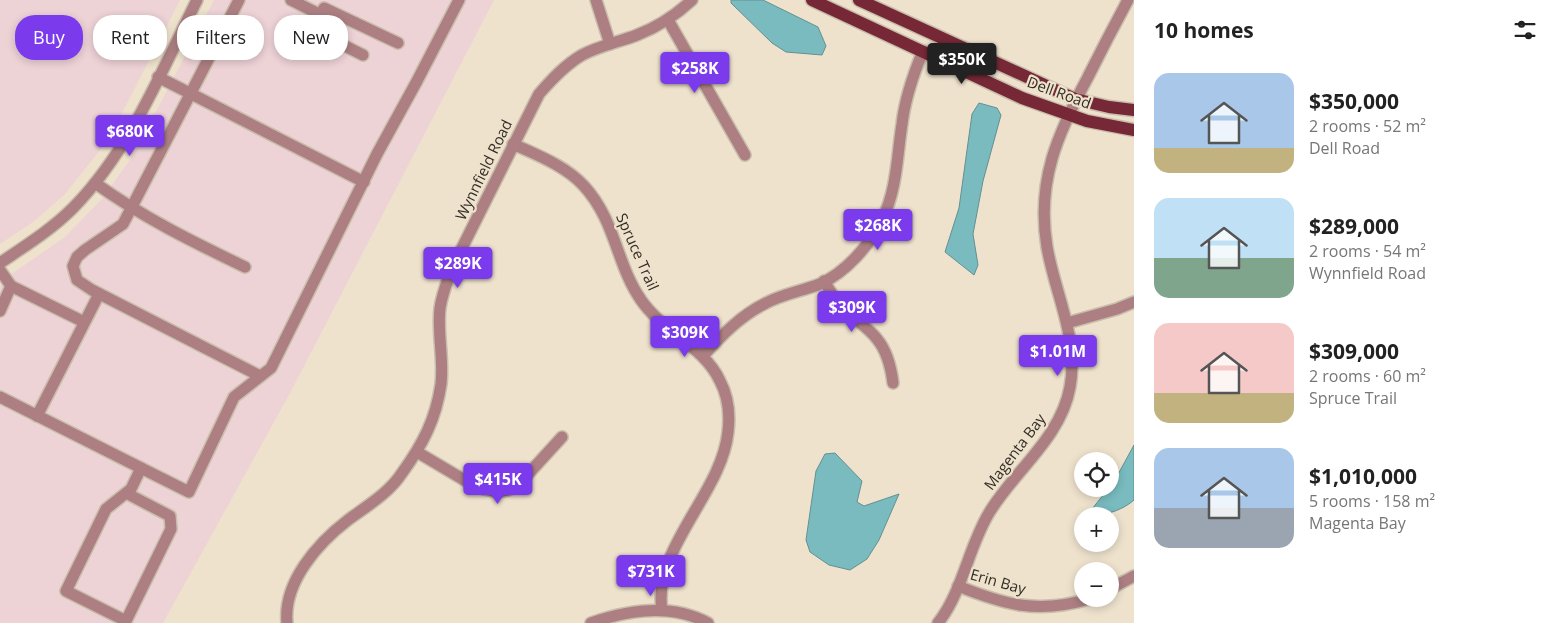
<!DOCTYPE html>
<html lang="en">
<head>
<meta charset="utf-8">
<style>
	:root { --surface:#fff; --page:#f2f2f2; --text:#222; --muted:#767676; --accent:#7c3aed }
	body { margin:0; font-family:"Open Sans",sans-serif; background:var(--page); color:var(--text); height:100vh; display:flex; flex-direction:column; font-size:19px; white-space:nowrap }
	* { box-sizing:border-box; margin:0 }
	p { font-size:16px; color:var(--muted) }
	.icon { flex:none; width:28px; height:28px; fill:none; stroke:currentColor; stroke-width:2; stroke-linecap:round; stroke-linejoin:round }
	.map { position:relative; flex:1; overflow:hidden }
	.sheet { display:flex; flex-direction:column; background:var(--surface); width:425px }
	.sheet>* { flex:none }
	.top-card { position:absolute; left:15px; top:15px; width:475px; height:45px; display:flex; gap:10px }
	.tools { position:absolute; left:1074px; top:452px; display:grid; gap:10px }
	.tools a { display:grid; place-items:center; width:45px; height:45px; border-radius:50%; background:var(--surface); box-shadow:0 2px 8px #0003; font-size:25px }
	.price { position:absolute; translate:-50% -42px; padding:0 11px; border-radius:5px; background:var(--accent); color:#fff; font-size:16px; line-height:32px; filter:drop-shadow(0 1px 2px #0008) }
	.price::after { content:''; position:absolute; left:50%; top:30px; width:15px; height:11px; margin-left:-8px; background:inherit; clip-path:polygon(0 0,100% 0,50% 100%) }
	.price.on { background:#222; color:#fff }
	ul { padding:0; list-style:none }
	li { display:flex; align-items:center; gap:15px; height:125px; padding:0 20px }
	li span { display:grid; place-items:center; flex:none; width:140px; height:100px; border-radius:15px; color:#555 }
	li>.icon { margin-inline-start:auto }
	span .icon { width:60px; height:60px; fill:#fffc; stroke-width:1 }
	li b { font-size:21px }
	h2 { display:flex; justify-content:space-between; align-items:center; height:60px; padding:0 20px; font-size:21px }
	.tag { padding:0 18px; border-radius:20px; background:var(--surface); box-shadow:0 2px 8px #0003; font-size:18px; line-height:45px }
	.tag.on { background:var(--accent); color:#fff }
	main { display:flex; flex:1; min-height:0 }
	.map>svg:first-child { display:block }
	.commercial { fill:#edd2d6 }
	.water { fill:#79bbbf; stroke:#649091 }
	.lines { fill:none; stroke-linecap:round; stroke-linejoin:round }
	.minor-casing { stroke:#c8beab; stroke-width:14 }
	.major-casing { stroke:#c8beab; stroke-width:15 }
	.minor { stroke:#ad7f83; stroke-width:11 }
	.major { stroke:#762836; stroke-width:12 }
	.labels { text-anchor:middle; stroke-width:4.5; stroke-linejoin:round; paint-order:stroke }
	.street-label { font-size:15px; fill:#322d25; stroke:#eee2cd }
</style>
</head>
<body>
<main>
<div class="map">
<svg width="1134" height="623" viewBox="0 0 1134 623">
	<rect width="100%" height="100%" fill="#eee2cd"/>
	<!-- commercial -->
	<g class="commercial">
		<polygon points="0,0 180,0 108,140 65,194 33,222 0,244"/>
		<polygon points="214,0 494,0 289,395 163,623 0,623 0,286 13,273 65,237 102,199 134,154"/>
	</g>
	<!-- water -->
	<g class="water">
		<polygon points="731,0 763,0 818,27 826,46 822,55 786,52 772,43 731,3"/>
		<polygon points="979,103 997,108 1001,115 983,181 973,234 978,265 974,275 945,252 959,208 972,114"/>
		<path d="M1134,445V500C1124,509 1108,515 1094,515L1092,509L1108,489H1110Z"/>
		<polygon points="835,453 862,481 857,502 864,506 899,494 879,540 867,559 850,570 829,565 810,552 806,540 816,471 825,454"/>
	</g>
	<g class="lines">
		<defs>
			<g id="minor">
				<polyline points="239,0 123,224 85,250 77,257 73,266 77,280 92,290 260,376"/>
				<polyline points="291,0 321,15 324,8 398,43"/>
				<polyline points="596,0 610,44"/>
				<polyline points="321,15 313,30 363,55"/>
				<polyline points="668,20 745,155"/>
				<polyline points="158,77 364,182"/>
				<path d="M513,144C537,155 566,166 584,186C616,221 616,264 641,300C663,332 704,346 720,381C728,396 730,415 728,432C722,493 652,549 662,610"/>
				<path d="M95,183C144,218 191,241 245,267"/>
				<path d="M0,263C25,246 51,230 73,208C130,150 161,72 197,0"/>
				<polyline points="0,270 11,286 0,311"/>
				<path d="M824,281C830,291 836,302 845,310C855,320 868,327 877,339C887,351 891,367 893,383"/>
				<polyline points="11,286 84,322"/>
				<polyline points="1067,323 1117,309 1134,302"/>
				<path d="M703,356C722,335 740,316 766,303C783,294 802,291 820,284C846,272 870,245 882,220C897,190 897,156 902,124C905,98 913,75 923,51"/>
				<polyline points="0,397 141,468 131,489 106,509 66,591 126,621 171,529 170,516 126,493"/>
				<polyline points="37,416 99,294"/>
				<polyline points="417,452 476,487 497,492 508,490 520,483 562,437"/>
				<polyline points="141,468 189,492 234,397 271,368 377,154 417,81 459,0"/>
				<path d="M958,586C1005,605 1038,614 1089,599"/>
				<polyline points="1110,589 1134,576"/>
				<path d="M287,623C283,582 318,543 348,520C367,506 389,493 402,473C423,444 436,419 441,384C444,359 437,333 440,308C442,294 447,282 452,268L539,94C552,79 565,65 582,55C599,46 619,42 637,35C658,27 675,16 692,0"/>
				<path d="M591,623C628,610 671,603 708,623"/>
				<path d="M938,623C963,591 968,548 989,513C1014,471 1061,438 1070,387C1079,338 1055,294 1047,247C1036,181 1058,133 1088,77C1101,51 1114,26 1128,0"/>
			</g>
			<g id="major">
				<polyline points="812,0 1022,98 1087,121 1134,130"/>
				<polyline points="859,0 1075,99 1109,107 1134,110"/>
			</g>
		</defs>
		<!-- minor casing -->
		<use href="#minor" class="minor-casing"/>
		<!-- major casing -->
		<use href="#major" class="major-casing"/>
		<!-- minor -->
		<use href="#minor" class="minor"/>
		<!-- major -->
		<use href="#major" class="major"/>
	</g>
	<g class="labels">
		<!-- street labels -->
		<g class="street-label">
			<text transform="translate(1059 93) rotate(20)" y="5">Dell Road</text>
			<text transform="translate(484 170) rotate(-64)" y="5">Wynnfield Road</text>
			<text transform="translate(637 252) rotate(66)" y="5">Spruce Trail</text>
			<text transform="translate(1015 452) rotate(-53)" y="5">Magenta Bay</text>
			<text transform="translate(998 582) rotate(16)" y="5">Erin Bay</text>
		</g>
	</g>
</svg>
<div class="tools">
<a><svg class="icon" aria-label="locate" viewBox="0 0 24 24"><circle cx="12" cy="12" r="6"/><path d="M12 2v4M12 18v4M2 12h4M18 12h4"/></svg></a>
<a>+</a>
<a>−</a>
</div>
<b class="price on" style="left:962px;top:85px">$350K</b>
<b class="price" style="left:695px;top:94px">$258K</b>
<b class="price" style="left:130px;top:157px">$680K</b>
<b class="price" style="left:878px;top:251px">$268K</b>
<b class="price" style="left:458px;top:289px">$289K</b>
<b class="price" style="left:852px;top:333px">$309K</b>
<b class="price" style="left:685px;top:358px">$309K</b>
<b class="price" style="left:1058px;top:377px">$1.01M</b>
<b class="price" style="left:498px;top:505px">$415K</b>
<b class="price" style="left:651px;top:597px">$731K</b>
<div class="top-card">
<a class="tag on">Buy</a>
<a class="tag">Rent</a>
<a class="tag">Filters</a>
<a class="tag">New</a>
</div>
</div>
<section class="sheet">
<h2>10 homes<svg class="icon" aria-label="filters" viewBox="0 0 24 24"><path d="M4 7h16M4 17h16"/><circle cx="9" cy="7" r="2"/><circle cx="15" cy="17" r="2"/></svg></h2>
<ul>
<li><span style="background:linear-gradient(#a9c7e8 75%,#c2b280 0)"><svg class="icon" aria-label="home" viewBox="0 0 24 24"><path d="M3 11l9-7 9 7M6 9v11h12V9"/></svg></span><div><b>$350,000</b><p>2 rooms · 52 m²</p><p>Dell Road</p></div></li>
<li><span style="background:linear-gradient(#bfe0f5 60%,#7fa58c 0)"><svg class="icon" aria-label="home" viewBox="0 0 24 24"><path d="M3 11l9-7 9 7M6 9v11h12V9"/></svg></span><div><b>$289,000</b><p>2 rooms · 54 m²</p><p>Wynnfield Road</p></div></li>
<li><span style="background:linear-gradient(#f6c9c9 70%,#c2b280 0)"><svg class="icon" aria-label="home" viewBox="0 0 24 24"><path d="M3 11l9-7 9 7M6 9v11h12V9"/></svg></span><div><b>$309,000</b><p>2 rooms · 60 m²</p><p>Spruce Trail</p></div></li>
<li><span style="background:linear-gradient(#a9c7e8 60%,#9aa5b1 0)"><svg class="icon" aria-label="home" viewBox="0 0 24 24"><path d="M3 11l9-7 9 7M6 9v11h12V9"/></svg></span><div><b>$1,010,000</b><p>5 rooms · 158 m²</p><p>Magenta Bay</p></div></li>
</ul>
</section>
</main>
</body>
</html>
